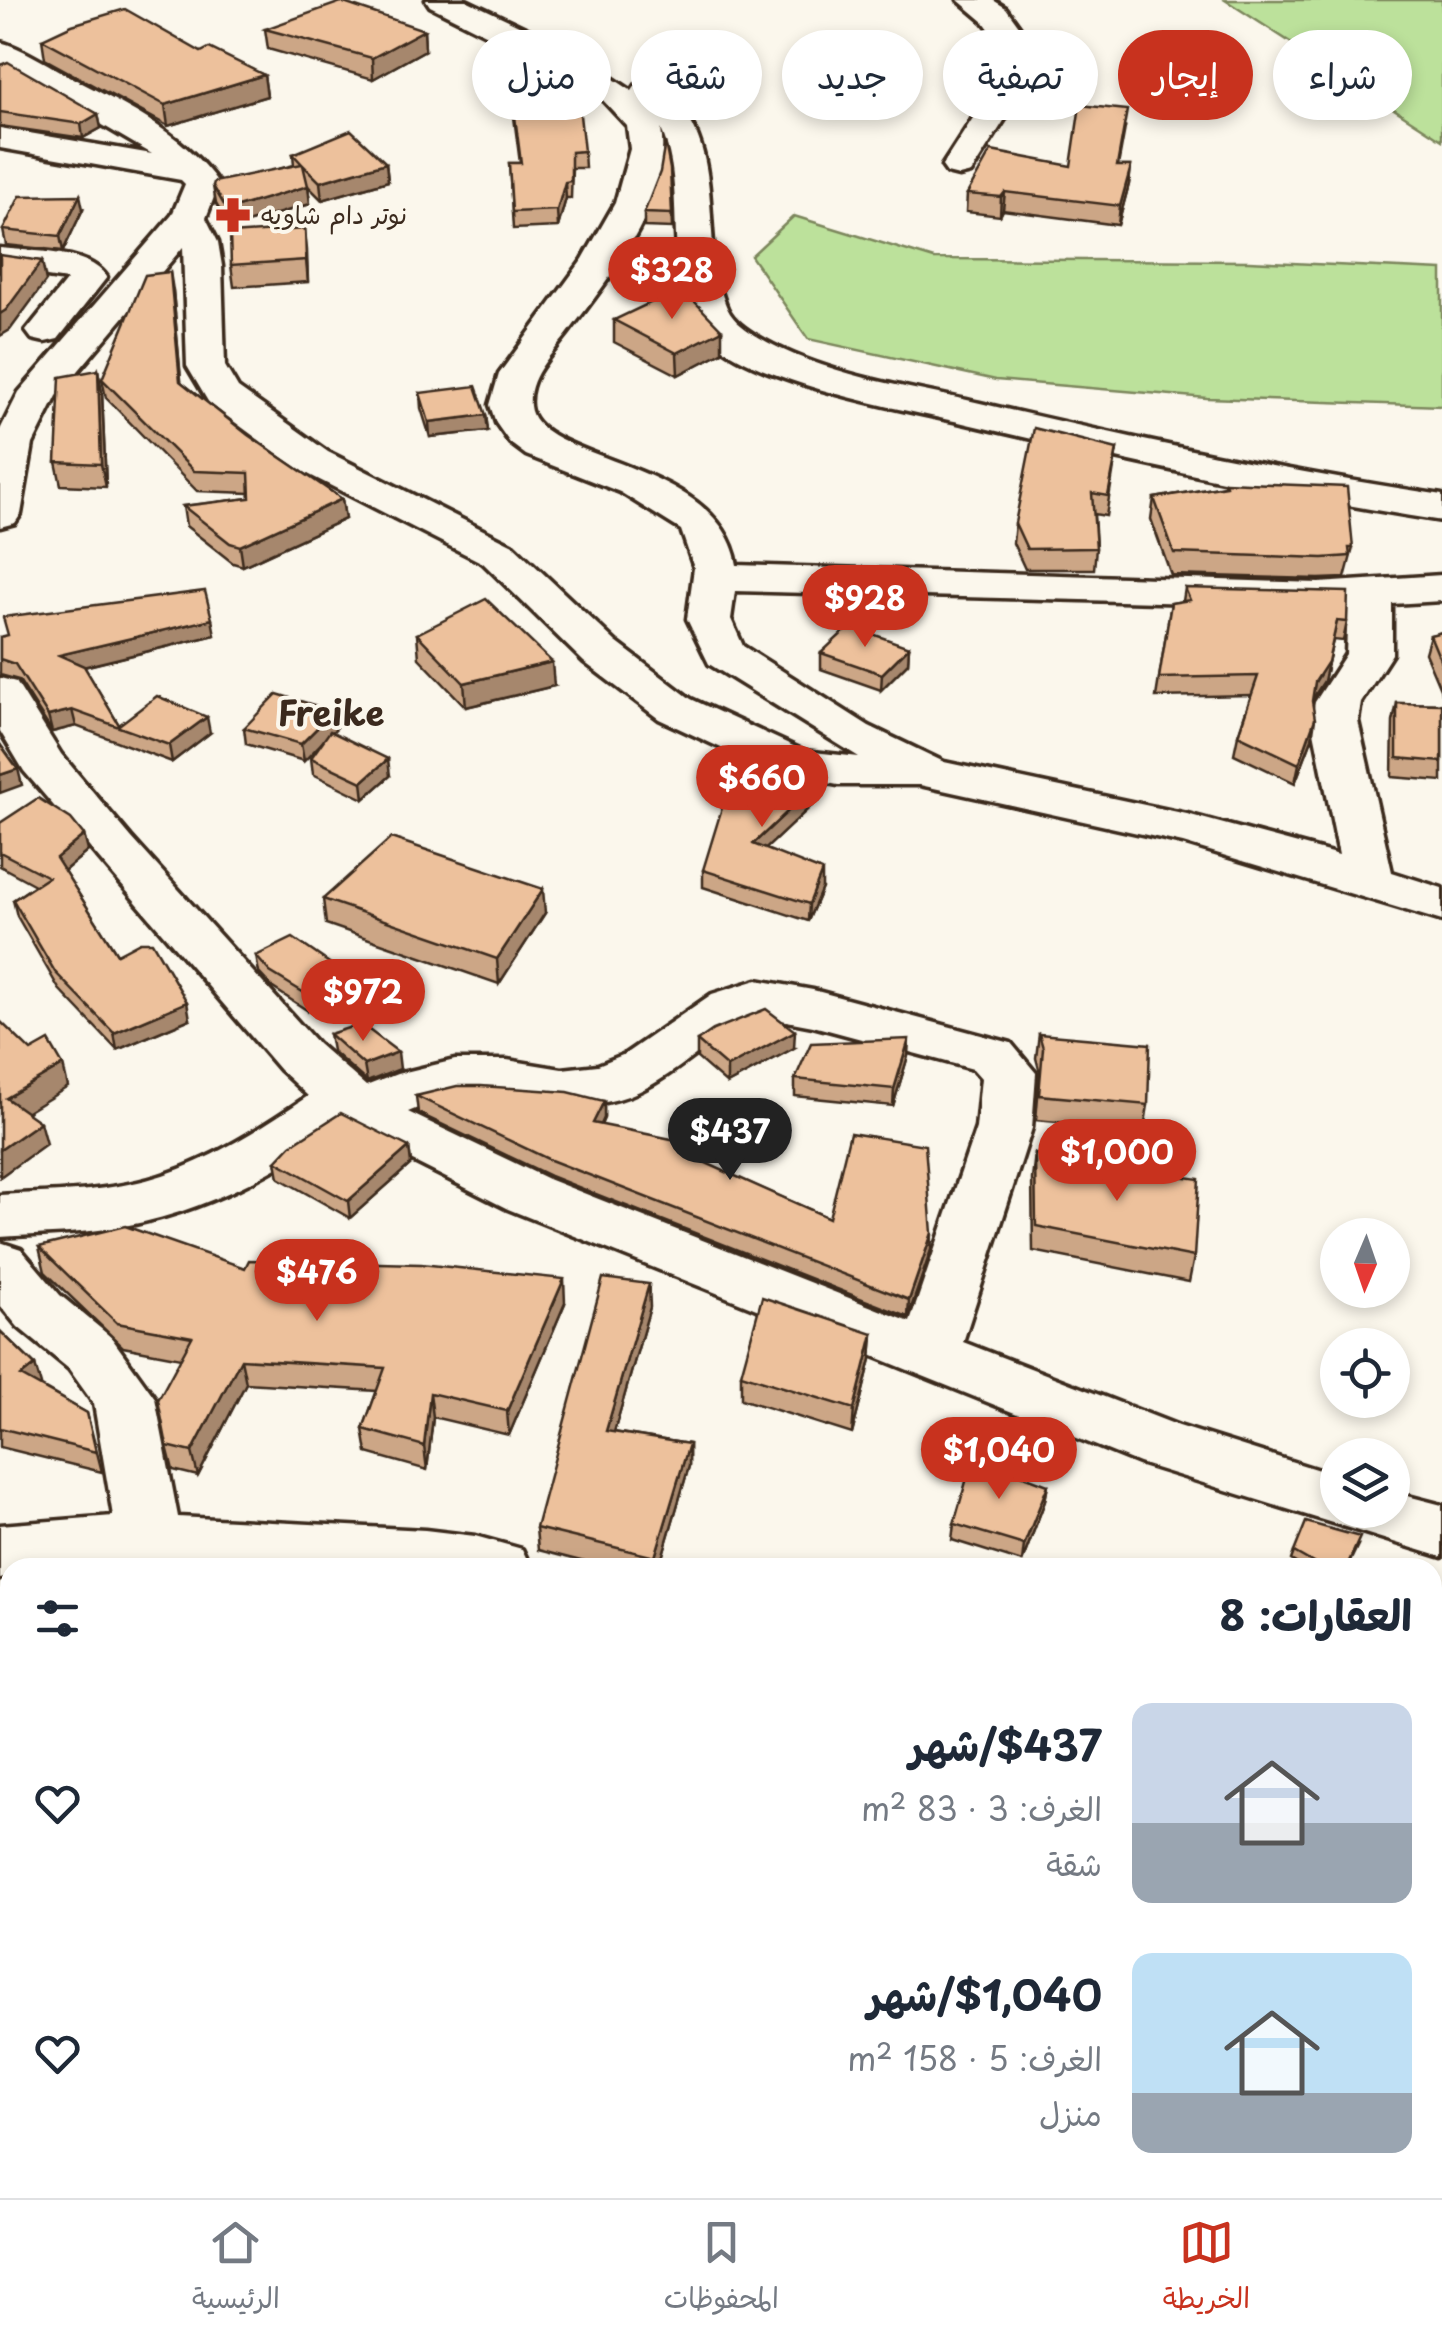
<!DOCTYPE html>
<html lang="ar">
<head>
<meta charset="utf-8">
<style>
	:root { --surface:#fff; --page:#f6f6f7; --text:#1f2937; --muted:#747a83; --line:#e0e1e3; --accent:#c8321e }
	body { margin:0; font-family:"Playpen Sans","Playpen Sans Arabic",sans-serif; background:var(--page); color:var(--text); direction:rtl; height:100vh; display:flex; flex-direction:column; font-size:38px; white-space:nowrap }
	* { box-sizing:border-box; margin:0 }
	p { font-size:32px; color:var(--muted) }
	.icon { flex:none; width:55px; height:55px; fill:none; stroke:currentColor; stroke-width:2; stroke-linecap:round; stroke-linejoin:round }
	.map { position:relative; flex:1; overflow:hidden; direction:ltr }
	.panel { position:absolute; left:0px; top:1558px; width:1442px; height:642px; display:flex; flex-direction:column; background:var(--surface); border-radius:30px 30px 0 0; box-shadow:0 5px 15px #0003; direction:rtl }
	.panel>* { flex:none }
	.banner { position:absolute; left:30px; top:30px; width:1382px; height:90px; direction:rtl; display:flex; gap:20px }
	.needle { width:65px; rotate:182deg }
	.controls { position:absolute; left:1320px; top:1218px; display:grid; gap:20px }
	.controls a { display:grid; place-items:center; width:90px; height:90px; border-radius:50%; background:var(--surface); box-shadow:0 5px 15px #0003; font-size:50px }
	.price { position:absolute; translate:-50% -85px; padding:0 22px; border-radius:35px; background:var(--accent); color:#fff; font-size:32px; line-height:65px; filter:drop-shadow(0 2px 5px #0008) }
	.price::after { content:''; position:absolute; left:50%; top:60px; width:30px; height:22px; margin-left:-15px; background:inherit; clip-path:polygon(0 0,100% 0,50% 100%) }
	.price.selected { background:#222; color:#fff }
	ul { padding:0; list-style:none }
	li { display:flex; align-items:center; gap:30px; height:250px; padding:0 30px }
	li span { display:grid; place-items:center; flex:none; width:280px; height:200px; border-radius:20px; color:#555 }
	li>.icon { margin-inline-start:auto }
	span .icon { width:120px; height:120px; fill:#fffc; stroke-width:1 }
	li b { font-size:42px }
	h2 { display:flex; justify-content:space-between; align-items:center; height:120px; padding:0 30px; font-size:42px }
	.tag { padding:0 35px; border-radius:45px; background:var(--surface); box-shadow:0 5px 15px #0003; font-size:35px; line-height:90px }
	.tag.selected { background:var(--accent); color:#fff }
	.tab-bar { display:flex; justify-content:space-around; align-items:center; height:140px; border-top:2px solid var(--line); background:var(--surface); font-size:28px; color:var(--muted) }
	.tab-bar a { display:grid; justify-items:center; gap:5px }
	.tab-bar .selected { color:var(--accent) }
	.map>svg:first-child { display:block }
	.green { fill:#bce19b; stroke:#7c865c; stroke-width:2.5 }
	.lines { fill:none; stroke-linecap:round; stroke-linejoin:round }
	.minor-casing { stroke:#3b2a1e; stroke-width:7 }
	.minor { fill:#fbf7ec; fill-rule:evenodd }
	.wall { fill:#cca686; stroke:#3b2a1e; stroke-width:2.5 }
	.shaded-wall { fill:#a6876d; stroke:#3b2a1e; stroke-width:2.5 }
	.building { fill:#edc19c; stroke:#3b2a1e; stroke-width:2.5 }
	.labels { text-anchor:middle; stroke-width:8; stroke-linejoin:round; paint-order:stroke }
	.far-poi-label { font-size:25px; fill:#3b2a1e; stroke:#fbf7ec; text-anchor:start }
	.quarter-label { font-size:35px; font-weight:bold; fill:#3b2a1e; stroke:#fbf7ec }
</style>
</head>
<body>
<div class="map">
<svg width="1442" height="2198" viewBox="0 0 1442 2198">
	<rect width="100%" height="100%" fill="#fbf7ec"/>
	<filter id="ink" filterUnits="userSpaceOnUse"><feTurbulence type="fractalNoise" baseFrequency=".01" numOctaves="2"/><feDisplacementMap in="SourceGraphic" scale="20" xChannelSelector="R" yChannelSelector="G"/><feConvolveMatrix kernelMatrix="1 2 1 2 8 2 1 2 1" color-interpolation-filters="sRGB"/></filter>
	<g filter="url(#ink)">
		<!-- green -->
		<g class="green">
			<polygon points="1225,0 1442,0 1442,140 1242,11"/>
			<polygon points="794,216 934,259 1248,261 1442,270 1442,406 1207,398 996,380 808,339 751,256"/>
		</g>
		<g class="lines">
			<defs>
				<g id="minor">
					<path d="M426,0H466L565,47L632,91L636,85C652,81 659,84 670,95C728,150 699,235 725,303C730,318 742,327 755,335C821,375 906,386 980,403C1133,439 1287,472 1442,495V521C1282,496 1125,461 967,424C902,409 757,384 710,338C655,284 691,194 661,129C672,203 610,277 568,333C552,354 527,377 530,406C535,462 720,459 737,565L1319,583L1442,575V601L1392,604V654L1361,702L1358,721L1392,872L1442,888V921L1183,843L920,785H838L775,773L659,719L584,662L483,563L300,470L209,403L187,366L183,247L57,396L33,444L21,514L15,523L0,527V430L19,392L172,215L185,184L181,180L0,148V128L152,154L0,65V42C22,48 43,62 63,73C118,102 183,131 219,184L206,218L218,242L222,266L225,366L238,388L328,452L513,545L616,642L691,699L804,751L859,757L709,664L687,619L694,568L681,530L620,492L526,455L510,443L496,423L490,405L499,374L583,259L615,203L630,149L627,126L600,97L573,78L430,6ZM735,591L1348,607L1346,654L1315,702L1312,721L1339,855L1187,814L944,762L869,726L743,646L731,619Z"/>
					<polygon points="958,0 993,0 1006,8 1043,59 971,173 959,176 947,173 942,166 1011,59 984,22"/>
					<path d="M0,248C31,252 88,249 107,277L58,339L45,342L32,339L26,331L67,280L0,270Z"/>
					<path d="M0,678L16,682L61,754L131,837L318,1044L366,1086L397,1074L455,1060H507L562,1069L598,1065L625,1054L712,994L757,980L813,990L1011,1043L1036,1073L1032,1128L963,1342L1179,1426L1338,1476V1510H1392V1492L1442,1505V1557L1139,1463L508,1209L343,1126C277,1172 204,1212 124,1226C83,1234 41,1234 0,1237V1195C46,1192 93,1193 138,1182C199,1168 257,1131 308,1096L280,1070L24,771L0,731ZM760,1016L813,1026L973,1069L981,1078L976,1128L910,1322L548,1179L408,1112C477,1082 537,1115 606,1102C670,1090 705,1035 760,1016Z"/>
					<polygon points="0,1242 21,1249 60,1295 111,1337 155,1398 178,1517 425,1530 475,1536 522,1549 531,1568 10,1568 10,1577 0,1579 0,1525 113,1516 94,1404 69,1369 18,1327 0,1305"/>
					<rect x="1432" y="1775" width="10" height="64"/>
					<polygon points="0,1826 10,1828 10,1894 0,1892"/>
					<rect x="0" y="1933" width="10" height="70"/>
					<rect x="0" y="2088" width="10" height="76"/>
					<polygon points="339,2190 511,2190 515,2198 342,2198"/>
					<polygon points="1000,2190 1080,2190 1078,2198 998,2198"/>
				</g>
			</defs>
			<!-- minor casing -->
			<use href="#minor" class="minor-casing"/>
			<!-- minor -->
			<use href="#minor" class="minor"/>
		</g>
		<!-- wall -->
		<g class="wall">
			<polygon points="265,29 424,30 425,50 373,79 268,49"/>
			<polygon points="42,39 201,52 264,75 267,96 168,126 45,59"/>
			<polygon points="0,65 98,114 101,128 83,138 0,126"/>
			<polygon points="484,76 584,151 585,168 572,168 571,198 566,198 558,227 513,229 509,163 520,163 514,117 485,92"/>
			<polygon points="1125,128 1118,166 1131,166 1129,184 1118,225 1003,210 1000,216 966,212 967,194 1071,166"/>
			<polygon points="293,154 386,163 388,181 322,200 308,186 310,204 230,228 216,204 213,186 294,165"/>
			<polygon points="670,169 672,228 644,227 644,213"/>
			<polygon points="83,209 63,251 6,245 3,230"/>
			<polygon points="305,229 308,282 234,287 231,265"/>
			<polygon points="173,291 181,382 248,435 342,499 345,519 243,566 233,563 186,526 183,506 250,498 250,493 197,491 106,398 102,379"/>
			<polygon points="614,320 722,352 678,375 614,342"/>
			<polygon points="98,370 102,393 106,487 61,485 56,462"/>
			<polygon points="420,393 486,415 488,431 430,437 421,408"/>
			<polygon points="1117,449 1106,516 1094,514 1096,548 1094,569 1025,569 1013,543 1015,523"/>
			<polygon points="1225,482 1353,548 1345,578 1319,579 1171,575 1151,519 1154,498 1224,486"/>
			<polygon points="1185,588 1347,622 1343,641 1333,640 1324,681 1312,700 1312,739 1295,783 1234,754 1238,735 1251,695 1156,697 1171,603 1183,601"/>
			<polygon points="1442,632 1442,693 1425,653 1430,635"/>
			<polygon points="417,634 554,686 466,707 419,658"/>
			<polygon points="215,635 84,667 119,725 210,733 172,762 76,726 52,732 19,680 0,675 0,637"/>
			<polygon points="909,647 908,663 881,690 821,669 821,653"/>
			<polygon points="1397,703 1442,704 1442,781 1392,777 1393,722"/>
			<polygon points="334,711 337,727 332,732 390,776 364,799 313,774 311,758 323,741 304,761 246,744 244,728"/>
			<polygon points="823,795 765,849 822,888 808,921 703,887 703,870"/>
			<polygon points="0,823 84,835 88,851 64,871 117,954 190,1019 117,1050 59,989 17,916 13,900 35,885 0,866"/>
			<polygon points="323,899 545,913 499,984 326,924"/>
			<polygon points="256,956 337,984 308,1011 273,988 259,973"/>
			<polygon points="329,1034 400,1069 367,1082 332,1051"/>
			<polygon points="1039,1034 1148,1105 1144,1130 1036,1120 1040,1073 1036,1058"/>
			<polygon points="697,1041 794,1048 727,1084 697,1058"/>
			<polygon points="908,1056 893,1106 795,1096 795,1079"/>
			<polygon points="416,1096 604,1101 604,1118 601,1125 691,1157 829,1218 932,1233 931,1250 908,1317 550,1176 418,1113"/>
			<polygon points="409,1147 411,1164 350,1218 279,1178 276,1161"/>
			<polygon points="1035,1154 1194,1257 1189,1282 1033,1251 1032,1179"/>
			<polygon points="39,1247 245,1268 565,1303 509,1435 433,1417 427,1470 367,1453 363,1429 377,1391 246,1383 198,1476 173,1470 167,1446 181,1358 123,1347 45,1272"/>
			<polygon points="650,1307 614,1432 689,1444 689,1466 659,1568 608,1568 538,1550 536,1528"/>
			<polygon points="0,1331 35,1365 40,1386 87,1413 102,1472 0,1447"/>
			<polygon points="873,1334 871,1359 852,1434 741,1399 741,1374"/>
			<polygon points="1048,1485 1045,1501 1022,1562 952,1540 954,1524"/>
			<polygon points="1358,1545 1347,1568 1304,1568 1291,1560 1294,1552"/>
		</g>
		<!-- shaded-wall -->
		<g class="shaded-wall">
			<polygon points="424,30 425,50 373,79 372,58"/>
			<polygon points="264,75 267,96 168,126 165,105"/>
			<polygon points="98,114 101,128 83,138 81,124"/>
			<polygon points="386,163 388,181 322,200 320,182"/>
			<polygon points="1131,166 1129,184 1118,225 1120,206"/>
			<polygon points="565,182 566,198 558,227 557,210"/>
			<polygon points="308,186 310,204 230,228 227,210"/>
			<polygon points="1005,192 1003,210 1000,216 1001,197"/>
			<polygon points="80,195 83,209 63,251 60,236"/>
			<polygon points="305,229 307,250 308,282 306,260"/>
			<polygon points="42,261 46,281 10,330 0,336 0,314"/>
			<polygon points="170,272 173,291 183,401 180,381"/>
			<polygon points="722,330 722,352 678,375 677,353"/>
			<polygon points="98,370 102,393 106,487 101,464"/>
			<polygon points="486,415 488,431 430,437 429,422"/>
			<polygon points="342,499 345,519 243,566 240,546"/>
			<polygon points="212,619 215,635 62,672 59,655"/>
			<polygon points="1337,621 1324,681 1311,701 1315,682"/>
			<polygon points="909,647 908,663 881,690 882,674"/>
			<polygon points="552,662 554,686 466,707 464,683"/>
			<polygon points="72,710 76,726 52,732 48,716"/>
			<polygon points="334,711 337,727 304,761 301,744"/>
			<polygon points="207,717 210,733 172,762 169,745"/>
			<polygon points="1315,719 1312,739 1295,783 1299,764"/>
			<polygon points="388,759 390,776 364,799 362,782"/>
			<polygon points="18,769 22,785 0,793 0,775"/>
			<polygon points="823,778 823,795 753,861 753,844"/>
			<polygon points="84,835 88,851 60,874 56,858"/>
			<polygon points="822,871 822,888 808,921 809,904"/>
			<polygon points="543,889 545,913 499,984 497,959"/>
			<polygon points="335,967 337,984 308,1011 306,994"/>
			<polygon points="187,1002 190,1019 117,1050 114,1033"/>
			<polygon points="795,1031 794,1048 727,1084 727,1067"/>
			<polygon points="909,1039 908,1056 893,1106 894,1089"/>
			<polygon points="398,1052 400,1069 367,1082 364,1065"/>
			<polygon points="63,1065 68,1087 12,1121 6,1098"/>
			<polygon points="604,1101 604,1118 594,1140 593,1123"/>
			<polygon points="40,1122 46,1144 0,1177 0,1150"/>
			<polygon points="409,1147 411,1164 350,1218 348,1201"/>
			<polygon points="932,1233 931,1250 908,1317 909,1300"/>
			<polygon points="564,1279 565,1303 509,1435 507,1411"/>
			<polygon points="649,1284 650,1307 608,1453 606,1431"/>
			<polygon points="873,1334 871,1359 852,1434 854,1409"/>
			<polygon points="241,1359 246,1383 198,1476 192,1452"/>
			<polygon points="35,1365 41,1385 27,1396 21,1376"/>
			<polygon points="430,1393 433,1417 427,1470 424,1446"/>
			<polygon points="689,1444 689,1466 659,1568 655,1568 655,1557"/>
			<polygon points="1048,1485 1045,1501 1022,1562 1024,1545"/>
			<polygon points="250,2190 258,2190 257,2198 249,2198"/>
		</g>
		<!-- building -->
		<g class="building">
			<polygon points="341,2 424,30 372,58 265,29"/>
			<polygon points="125,9 201,52 209,48 264,75 165,105 42,39 72,25"/>
			<polygon points="542,60 577,88 584,151 571,152 571,181 565,182 557,210 512,212 509,163 521,163 513,101 484,76"/>
			<polygon points="8,62 98,114 81,124 0,112 0,65"/>
			<polygon points="1080,105 1127,110 1117,166 1131,166 1120,206 1005,192 1001,197 967,194 991,151 1071,166"/>
			<polygon points="351,130 386,163 320,182 303,165 308,186 227,210 213,186 214,182 302,164 293,154"/>
			<polygon points="665,142 670,169 672,214 644,213 660,172"/>
			<polygon points="80,195 60,236 3,230 20,196"/>
			<polygon points="305,229 306,260 231,265 230,234"/>
			<polygon points="0,255 42,261 6,310 0,314"/>
			<polygon points="170,272 180,381 248,435 342,499 240,546 230,543 183,506 250,498 249,473 194,471 102,379 145,275"/>
			<polygon points="675,291 694,301 722,330 677,353 614,320"/>
			<polygon points="98,370 101,464 56,462 60,377"/>
			<polygon points="476,386 486,415 429,422 420,393"/>
			<polygon points="1034,428 1117,449 1108,496 1092,493 1096,548 1027,549 1015,523"/>
			<polygon points="1225,482 1347,487 1353,548 1349,548 1350,556 1323,558 1174,553 1154,498 1226,486"/>
			<polygon points="1185,588 1348,592 1347,622 1337,621 1328,662 1315,682 1312,701 1315,719 1299,764 1238,735 1258,676 1159,678 1171,603 1190,600"/>
			<polygon points="205,591 212,619 59,655 84,666 119,725 157,696 207,717 169,745 72,710 48,716 15,664 0,659 0,637 8,635 3,617"/>
			<polygon points="486,599 552,662 464,683 417,634"/>
			<polygon points="850,626 909,647 882,674 821,653"/>
			<polygon points="1442,632 1442,664 1430,635"/>
			<polygon points="277,694 334,711 301,744 244,728"/>
			<polygon points="1397,703 1442,704 1442,762 1397,758"/>
			<polygon points="330,731 388,759 362,782 311,758"/>
			<polygon points="0,744 18,769 0,775"/>
			<polygon points="763,755 823,778 753,844 822,871 809,904 703,870 729,785"/>
			<polygon points="38,798 71,819 84,835 56,858 117,954 140,942 152,942 187,1002 114,1033 55,972 13,900 48,877 0,852 0,823"/>
			<polygon points="391,838 543,889 497,959 323,899"/>
			<polygon points="293,938 335,967 306,994 270,972 256,956"/>
			<polygon points="766,1009 795,1031 727,1067 697,1041 713,1030"/>
			<polygon points="0,1021 31,1051 49,1041 63,1065 6,1098 40,1122 0,1150"/>
			<polygon points="361,1024 398,1052 364,1065 329,1034"/>
			<polygon points="1039,1034 1150,1044 1148,1105 1039,1095 1043,1048"/>
			<polygon points="909,1039 894,1089 795,1079 811,1043"/>
			<polygon points="457,1086 481,1086 568,1092 604,1101 593,1123 691,1143 686,1154 829,1218 850,1133 925,1145 932,1233 909,1300 548,1159 416,1096"/>
			<polygon points="341,1113 409,1147 348,1201 276,1161 291,1145"/>
			<polygon points="1035,1154 1199,1179 1194,1257 1036,1226"/>
			<polygon points="125,1226 245,1268 249,1260 421,1264 564,1279 507,1411 430,1393 424,1446 363,1429 385,1368 241,1359 192,1452 167,1446 158,1400 192,1337 117,1323 39,1247"/>
			<polygon points="603,1278 649,1284 606,1431 689,1444 655,1557 536,1528"/>
			<polygon points="762,1297 873,1334 854,1409 741,1374"/>
			<polygon points="0,1331 35,1365 21,1376 87,1413 96,1452 0,1428"/>
			<polygon points="973,1457 1048,1485 1024,1545 954,1524"/>
			<polygon points="1306,1522 1360,1537 1346,1568 1322,1568 1294,1552"/>
			<polygon points="5,2133 10,2133 10,2190 250,2190 249,2198 0,2198 0,2149 1,2149"/>
		</g>
	</g>
	<!-- icons -->
	<defs>
		<symbol id="pharmacy-bare" viewBox="-9 -9 18 18"><path d="M-2-6h4v4h4v4h-4v4h-4v-4h-4v-4h4Z" fill="#c8321e" stroke="#fbf7ec" stroke-width="2.5" paint-order="stroke"/></symbol>
	</defs>
	<g fill-rule="evenodd">
		<use href="#pharmacy-bare" x="208" y="190" width="50" height="50"/>
	</g>
	<g class="labels">
		<!-- far-poi labels -->
		<g class="far-poi-label">
			<text x="261" y="224">نوتر دام شاويه</text>
		</g>
		<!-- quarter labels -->
		<g class="quarter-label">
			<text x="331" y="726">Freike</text>
		</g>
	</g>
</svg>
<div class="controls">
<a><svg class="needle" viewBox="-14 -14 28 28"><path d="M0-13l5 13h-10z" fill="#e53935"/><path d="M0 13l5-13h-10z" fill="#747a83"/></svg></a>
<a><svg class="icon" aria-label="locate" viewBox="0 0 24 24"><circle cx="12" cy="12" r="6"/><path d="M12 2v4M12 18v4M2 12h4M18 12h4"/></svg></a>
<a><svg class="icon" aria-label="layers" viewBox="0 0 24 24"><path d="M12 4l9 5-9 5-9-5zM3 14l9 5 9-5"/></svg></a>
</div>
<b class="price" style="left:672px;top:322px">$328</b>
<b class="price" style="left:865px;top:650px">$928</b>
<b class="price" style="left:762px;top:830px">$660</b>
<b class="price" style="left:363px;top:1044px">$972</b>
<b class="price selected" style="left:730px;top:1183px">$437</b>
<b class="price" style="left:1117px;top:1204px">$1,000</b>
<b class="price" style="left:317px;top:1324px">$476</b>
<b class="price" style="left:999px;top:1502px">$1,040</b>
<div class="banner">
<a class="tag">شراء</a>
<a class="tag selected">إيجار</a>
<a class="tag">تصفية</a>
<a class="tag">جديد</a>
<a class="tag">شقة</a>
<a class="tag">منزل</a>
</div>
<section class="panel">
<h2>العقارات: 8<svg class="icon" aria-label="filters" viewBox="0 0 24 24"><path d="M4 7h16M4 17h16"/><circle cx="9" cy="7" r="2"/><circle cx="15" cy="17" r="2"/></svg></h2>
<ul>
<li><span style="background:linear-gradient(#c9d6e8 60%,#9aa5b1 0)"><svg class="icon" aria-label="home" viewBox="0 0 24 24"><path d="M3 11l9-7 9 7M6 9v11h12V9"/></svg></span><div><b>$437/شهر</b><p>الغرف: 3 · 83 m²</p><p>شقة</p></div><svg class="icon" aria-label="heart" viewBox="0 0 24 24"><path d="M12 20l-8-8c-3-5 5-10 8-4 3-6 11-1 8 4z"/></svg></li>
<li><span style="background:linear-gradient(#bfe0f5 70%,#9aa5b1 0)"><svg class="icon" aria-label="home" viewBox="0 0 24 24"><path d="M3 11l9-7 9 7M6 9v11h12V9"/></svg></span><div><b>$1,040/شهر</b><p>الغرف: 5 · 158 m²</p><p>منزل</p></div><svg class="icon" aria-label="heart" viewBox="0 0 24 24"><path d="M12 20l-8-8c-3-5 5-10 8-4 3-6 11-1 8 4z"/></svg></li>
</ul>
</section>
</div>
<nav class="tab-bar">
<a class="selected"><svg class="icon" aria-label="map" viewBox="0 0 24 24"><path d="M3 6l6-2 6 2 6-2v14l-6 2-6-2-6 2zM9 4v14M15 6v14"/></svg>الخريطة</a>
<a><svg class="icon" aria-label="saved" viewBox="0 0 24 24"><path d="M7 4h10v16l-5-4-5 4z"/></svg>المحفوظات</a>
<a><svg class="icon" aria-label="home" viewBox="0 0 24 24"><path d="M3 11l9-7 9 7M6 9v11h12V9"/></svg>الرئيسية</a>
</nav>
</body>
</html>
